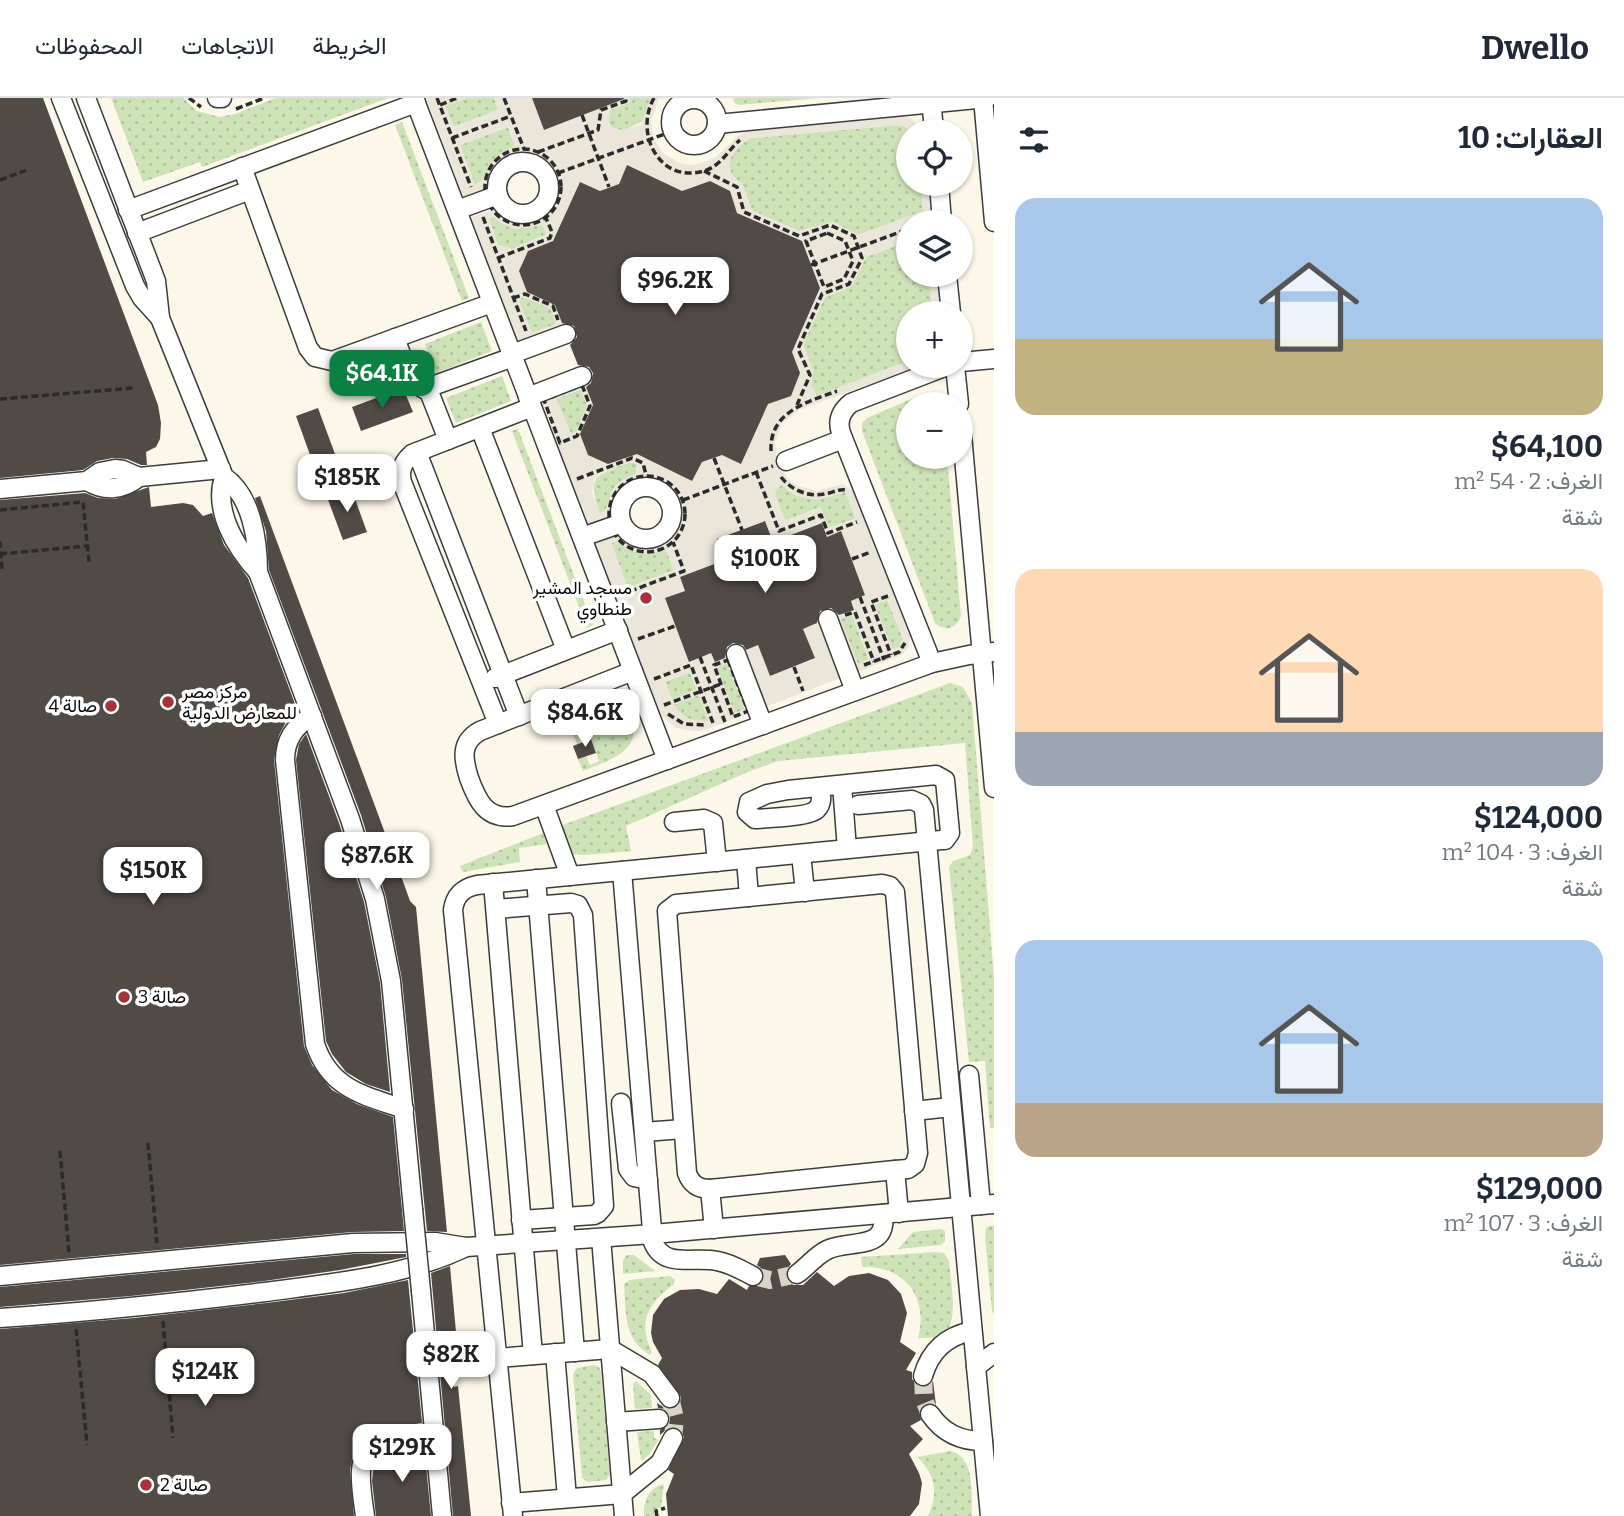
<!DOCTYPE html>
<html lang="ar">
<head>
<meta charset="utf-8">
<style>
	:root { --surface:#fff; --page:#f6f6f7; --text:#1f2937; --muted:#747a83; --line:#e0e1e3; --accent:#0b8043 }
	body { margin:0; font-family:Bitter,Vazirmatn,serif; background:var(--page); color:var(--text); direction:rtl; height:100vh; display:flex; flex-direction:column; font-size:26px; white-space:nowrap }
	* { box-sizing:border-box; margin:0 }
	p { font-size:23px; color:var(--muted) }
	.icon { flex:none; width:38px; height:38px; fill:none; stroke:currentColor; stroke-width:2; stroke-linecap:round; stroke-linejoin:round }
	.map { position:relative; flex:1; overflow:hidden; direction:ltr }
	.sheet { display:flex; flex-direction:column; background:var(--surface); width:630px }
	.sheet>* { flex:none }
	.fabs { position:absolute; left:896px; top:21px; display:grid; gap:14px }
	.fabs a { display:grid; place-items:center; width:77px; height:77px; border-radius:50%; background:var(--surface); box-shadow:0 2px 5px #0004; font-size:35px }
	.price { position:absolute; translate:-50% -60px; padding:0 16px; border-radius:14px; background:#fff; color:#222; font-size:23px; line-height:46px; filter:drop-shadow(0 2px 4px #0008) }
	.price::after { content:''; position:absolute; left:50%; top:42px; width:21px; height:16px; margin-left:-10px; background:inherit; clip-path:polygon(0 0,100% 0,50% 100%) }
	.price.current { background:var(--accent); color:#fff }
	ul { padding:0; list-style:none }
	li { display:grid; align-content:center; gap:14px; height:371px; padding:0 21px }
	li span { display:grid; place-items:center; height:217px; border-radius:21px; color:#555 }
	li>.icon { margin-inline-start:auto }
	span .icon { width:126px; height:126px; fill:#fffc; stroke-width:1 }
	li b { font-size:30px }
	h2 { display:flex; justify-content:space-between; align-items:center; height:84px; padding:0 21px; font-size:30px }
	header { display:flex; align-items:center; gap:42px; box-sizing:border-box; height:98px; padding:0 35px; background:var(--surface); border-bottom:2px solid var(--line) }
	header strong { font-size:33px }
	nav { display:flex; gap:38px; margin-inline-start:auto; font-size:24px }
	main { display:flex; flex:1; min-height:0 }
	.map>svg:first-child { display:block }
	.grass { fill:url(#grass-dots) }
	.plaza { fill:#eae6da; fill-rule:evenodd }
	.building { fill:#514b47 }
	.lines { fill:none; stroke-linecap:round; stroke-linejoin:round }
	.minor-tunnel { stroke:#d8d4c7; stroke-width:18; stroke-dasharray:18 9; stroke-linecap:butt }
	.minor-casing { stroke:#3c3c3c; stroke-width:21 }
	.path { stroke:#2b2b2b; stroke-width:3.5; stroke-dasharray:7 3.5; stroke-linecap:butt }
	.minor { stroke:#fff; stroke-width:18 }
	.minor-bridge-casing { stroke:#3c3c3c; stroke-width:21; stroke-linecap:butt }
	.minor-bridge { stroke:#fff; stroke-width:18 }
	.poi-dot { fill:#a7333a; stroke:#fff; stroke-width:2.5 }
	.labels { text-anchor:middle; stroke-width:7; stroke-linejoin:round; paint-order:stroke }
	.poi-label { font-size:18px; fill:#090909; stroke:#fff; text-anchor:start }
</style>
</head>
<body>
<header>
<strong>Dwello</strong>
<nav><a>الخريطة</a><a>الاتجاهات</a><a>المحفوظات</a></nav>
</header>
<main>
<section class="sheet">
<h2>العقارات: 10<svg class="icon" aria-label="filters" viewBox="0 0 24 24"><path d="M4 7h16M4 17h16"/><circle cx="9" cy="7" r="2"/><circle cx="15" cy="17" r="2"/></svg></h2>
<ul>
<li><span style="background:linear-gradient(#a9c7e8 65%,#c2b280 0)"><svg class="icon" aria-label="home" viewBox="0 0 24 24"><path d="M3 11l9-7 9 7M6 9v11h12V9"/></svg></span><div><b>$64,100</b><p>الغرف: 2 · 54 m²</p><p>شقة</p></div></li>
<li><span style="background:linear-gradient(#ffd9b3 75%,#9aa5b1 0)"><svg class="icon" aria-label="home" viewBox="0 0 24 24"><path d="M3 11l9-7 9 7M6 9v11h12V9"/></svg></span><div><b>$124,000</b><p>الغرف: 3 · 104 m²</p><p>شقة</p></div></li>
<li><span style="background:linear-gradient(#a9c7e8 75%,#b9a48a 0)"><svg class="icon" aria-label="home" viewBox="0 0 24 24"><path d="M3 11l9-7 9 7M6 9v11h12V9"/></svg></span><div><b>$129,000</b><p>الغرف: 3 · 107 m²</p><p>شقة</p></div></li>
</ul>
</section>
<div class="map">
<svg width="994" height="1418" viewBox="0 0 994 1418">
	<defs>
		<pattern id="grass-dots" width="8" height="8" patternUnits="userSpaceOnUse" patternTransform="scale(1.75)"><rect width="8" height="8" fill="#cee2b7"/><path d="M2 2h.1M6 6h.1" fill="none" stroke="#b0c19c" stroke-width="1.8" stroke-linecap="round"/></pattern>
	</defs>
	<rect width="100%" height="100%" fill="#fcf8e9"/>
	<!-- grass -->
	<g class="grass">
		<polygon points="111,0 183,0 197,13 220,19 235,16 276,0 388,0 202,69 200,64 143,84"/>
		<polygon points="466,0 494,0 498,12 453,29 445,8"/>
		<polygon points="629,0 650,0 644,22 624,33 611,29 608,24 610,12 630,4"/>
		<polygon points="733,0 818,0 739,7 735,5"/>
		<polygon points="402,24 469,200 462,203 395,27"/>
		<path d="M898,27L904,28L912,33H908V86H921L923,113L858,137L833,124L799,133L753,113C747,105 747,95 742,87C739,82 733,80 731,74C724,60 739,45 752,40Z"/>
		<polygon points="508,29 515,48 495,60 483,82 475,87 460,47"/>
		<polygon points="493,118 515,131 542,127 547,136 512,151 498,147 489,121"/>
		<path d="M908,143V177H929L933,215H908V263L817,298L811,287L813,273L803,246L825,199C855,188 853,186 866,159Z"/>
		<polygon points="525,199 551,211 556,226 532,235 519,204 521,200"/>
		<polygon points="481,224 492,253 436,275 425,246"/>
		<polygon points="502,278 511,303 456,325 446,300"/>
		<polygon points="581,291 587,308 577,333 571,336 556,301"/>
		<path d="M918,298L928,299L939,306H908V359H947L961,518C957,531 945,534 935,525L862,333V325L867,320Z"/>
		<polygon points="518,331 593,527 587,530 512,333"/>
		<path d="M630,364L637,366L636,376C629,379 621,382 615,389C608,399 611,410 600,416C586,377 596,377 630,364Z"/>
		<path d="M781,386C801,405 822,402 845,394L856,420L829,430L820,409L785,423L774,395Z"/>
		<polygon points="617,443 646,456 666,452 674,472 628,490 611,445"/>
		<polygon points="887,501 903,541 899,549 892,552 874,506"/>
		<polygon points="852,517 869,562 858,566 840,521"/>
		<polygon points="727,565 745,612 734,615 716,569"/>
		<polygon points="690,574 697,592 672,601 665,584"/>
		<polygon points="950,585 963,589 972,605 994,880 994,1030 990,1030 985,963 969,964 949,769 953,763 970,757 973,749 965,645 779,663 750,673 626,728 631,753 584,757 571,756 560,728"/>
		<path d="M699,597L709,623C693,625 682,620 673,606Z"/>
		<path d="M629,612C647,652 612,661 583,673L578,661L586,658L590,667L599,663L588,633L577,637L580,645L577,646L572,634Z"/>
		<polygon points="543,735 547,746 519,750 520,764 463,774 460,768"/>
		<polygon points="989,1128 994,1128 994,1217 992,1213 985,1139 986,1130"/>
		<polygon points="941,1131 945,1133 945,1143 941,1147 898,1151 913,1134"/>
		<path d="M935,1154L944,1155L949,1163C950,1182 961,1228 941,1238C934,1240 926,1240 918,1240C929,1199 904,1167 862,1169L861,1159Z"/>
		<polygon points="627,1157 634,1157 655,1173 623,1176 623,1162"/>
		<path d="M670,1178L675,1182L674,1186C649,1205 637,1223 652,1254L650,1257C623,1241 626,1214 624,1186L629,1182Z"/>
		<polygon points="594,1267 599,1269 601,1274 610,1377 606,1382 588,1384 582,1380 573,1276 577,1270"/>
		<polygon points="636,1283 651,1297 652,1310 635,1311 633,1286"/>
		<polygon points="654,1333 654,1340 658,1342 649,1357 641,1363 637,1334"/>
		<path d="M951,1353C976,1360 971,1397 972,1418H928C939,1396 935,1375 917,1359Z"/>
		<path d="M664,1386L661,1409L654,1412L655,1418H644C643,1404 649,1389 664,1386Z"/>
	</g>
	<!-- plaza -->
	<g class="plaza">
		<path d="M426,0H466L445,8L454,29L498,12L494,0H532L544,32L621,2V0H629L630,4L610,12L608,27L621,33L642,26L650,0H659L651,23L653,40L664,56L680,65L690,67L699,66L716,59L739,37L750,32L904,18L912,21L919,29L922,33H912L904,28L898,27L752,40L741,45L728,64L732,77L742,86L753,113L799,133L833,124L858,137L923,113L921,86H929L933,124H908V143L866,159L853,186L848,190L825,199L803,246L813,273L811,287L817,298L908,263V268H918L797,313L782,326L775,345L777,365L788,381L796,387L816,393L843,386L853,393L910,539L909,549L902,557L855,575L833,520L854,512L851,503L865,496L841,434L827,439L822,425L773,444L764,423L718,440L725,462L680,479L685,493L665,501L689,563L711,555L715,564L731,558L752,614L702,633H693L676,630L663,619L655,604L595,446L619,437L631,447L639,450H655L663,447L675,437L681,422L678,399L673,392L660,383L645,380L637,381L617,395L614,402L611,418L588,427L540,300L584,283L595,313L632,353L692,383L702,364L722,357L741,366L768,306L791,297L800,275L792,254L820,190L802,143L737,115L730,93L710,83L688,90L686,95L627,68L618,86L600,93L580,84L551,146L549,145L528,153L519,173L527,194L546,203L552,201L564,230L520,247L471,119L495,111L500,116L515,124H530L538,122L551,112L558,98V82L555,74L551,67L538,58L515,55L495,68L491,75L488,91L464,100ZM508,29L515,48L495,60L483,82L475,87L460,47ZM492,118L502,126L515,131L542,127L547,136L512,151L498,147L489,121ZM525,199L551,211L556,226L532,235L519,204L521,200ZM581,291L587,308L577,333L571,336L556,301ZM629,364L637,366L636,376L621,383L615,390L606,412L600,415L592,395L594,384L601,375ZM781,387L793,396L807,401H821L845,394L855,420L829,430L821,409L785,423L775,395ZM617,443L625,450L641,456L666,452L674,472L628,490L611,446ZM888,502L903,541L899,549L893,552L875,507ZM852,517L869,561L858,566L840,522ZM727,565L745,611L735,615L717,570ZM690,575L697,592L672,601L665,584ZM699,597L708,623L691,622L681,616L674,607Z"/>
		<polygon points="929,177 938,177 941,215 933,215"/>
		<polygon points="821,524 843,579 763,610 741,554 758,547 770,578 815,561 803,531"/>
	</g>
	<!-- building -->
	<g class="building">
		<polygon points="0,0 43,0 158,307 161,325 160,341 156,349 146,354 147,367 141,367 127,361 113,360 97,363 83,372 0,380"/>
		<polygon points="532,0 624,0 624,1 544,32"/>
		<polygon points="627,67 682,93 710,83 730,93 737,115 802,143 820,190 792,254 800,275 791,298 768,306 741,366 722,357 702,364 692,383 637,356 608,366 588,357 580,336 593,307 586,289 591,285 593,275 589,269 578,267 570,247 577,239 574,228 562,225 555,207 527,194 519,173 528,153 553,143 580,84 600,93 619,86"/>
		<polygon points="403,290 413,314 361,333 352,309"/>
		<polygon points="318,310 335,356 313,365 296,318"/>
		<polygon points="149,389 151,409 183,405 193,407 203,418 212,415 224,447 248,480 298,614 286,624 279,637 274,662 304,948 312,967 332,992 357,1006 393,1019 404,1133 352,1134 0,1167 0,402 85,395 98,400 115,401"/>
		<polygon points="351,390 367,434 343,442 327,399"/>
		<polygon points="260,398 405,789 410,803 416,809 447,1134 427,1133 402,882 386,799 361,717 269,472 266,433 255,400"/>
		<polygon points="765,423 773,444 822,425 827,439 841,433 865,497 851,503 854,512 839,517 831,510 820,513 817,525 803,531 815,560 770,578 758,547 746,552 743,547 733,545 727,549 725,560 715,564 711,555 689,564 665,500 685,493 680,479 725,462 717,441"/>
		<polygon points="306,636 339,725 364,804 380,885 390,994 366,986 346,974 332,956 326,943 296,662 299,646"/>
		<polygon points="591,641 596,655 578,661 573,648"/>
		<polygon points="354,1156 406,1156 406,1159 340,1172 264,1183 131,1198 0,1209 0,1189"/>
		<polygon points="785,1157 791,1166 787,1171 786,1178 793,1187 803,1187 817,1174 834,1188 849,1178 869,1175 888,1182 901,1196 907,1215 900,1244 916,1255 906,1272 912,1274 912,1281 919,1288 926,1289 933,1283 936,1307 929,1305 923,1307 919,1312 921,1322 910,1328 923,1341 909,1356 919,1375 922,1385 919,1406 910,1418 668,1418 666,1396 674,1376 668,1372 684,1339 679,1330 673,1329 668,1330 660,1337 660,1332 669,1327 670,1320 665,1311 658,1310 657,1305 665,1310 672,1311 680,1305 681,1299 658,1267 662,1260 653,1244 651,1235 653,1217 664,1201 680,1192 699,1191 717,1196 729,1181 747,1192 749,1188 759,1188 764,1178 762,1171 757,1167 760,1160"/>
		<polygon points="450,1168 457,1245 450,1245 454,1289 458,1288 471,1418 453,1418 431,1175"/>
		<polygon points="408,1182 422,1325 384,1331 372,1337 360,1346 353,1358 350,1372 354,1418 0,1418 0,1231 134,1220 266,1205 344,1195"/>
		<polygon points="424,1348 431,1418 376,1418 372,1383 374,1366 378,1360 392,1353"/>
	</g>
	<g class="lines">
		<!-- minor-tunnel -->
		<g class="minor-tunnel">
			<polyline points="753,1178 770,1182 797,1176"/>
			<polyline points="923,1278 924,1302 930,1316"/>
			<polyline points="670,1300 675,1320 673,1340"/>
		</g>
		<defs>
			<g id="minor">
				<polyline points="61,0 135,188 142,200 160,220"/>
				<path d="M86,0L156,183L160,220L224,379C252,398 258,443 258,474L350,721L375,801L391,883L413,1111"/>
				<polyline points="217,0 222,0"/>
				<polyline points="414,0 667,662"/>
				<polyline points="931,0 934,33"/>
				<polyline points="983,0 994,124"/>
				<circle cx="694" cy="24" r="23"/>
				<polyline points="717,26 987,0"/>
				<circle cx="523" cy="90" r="26"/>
				<polyline points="242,69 308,250 315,259 332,263 492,205"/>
				<polyline points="939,86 942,124"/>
				<polyline points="128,112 416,5"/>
				<polyline points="457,112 498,97"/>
				<polyline points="137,135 250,92"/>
				<polyline points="947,177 951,215"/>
				<polyline points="395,240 411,283 424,291 513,259"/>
				<polyline points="512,256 566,236"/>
				<polyline points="961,264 994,261"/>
				<polyline points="955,268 959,306"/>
				<polyline points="428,291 448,342"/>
				<polyline points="528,299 582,278"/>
				<polyline points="961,326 994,690"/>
				<polyline points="480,330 566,552"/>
				<polyline points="417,354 519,618"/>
				<polyline points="786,363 843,341"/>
				<path d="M224,379C213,413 236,450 258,474"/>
				<path d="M87,383C105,394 123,392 139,379"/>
				<circle cx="646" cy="415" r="26"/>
				<polyline points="0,391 87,383 100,374 115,371 123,372 139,379 221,371"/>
				<polyline points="582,439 622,425"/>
				<polyline points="828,521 855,593"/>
				<polyline points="736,556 763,627"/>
				<path d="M932,565L841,335C837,323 841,313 851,305L947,268"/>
				<path d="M633,573L480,633C460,644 463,661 469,680C477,702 486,722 513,718L932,565L969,557L994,554"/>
				<polyline points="495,580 618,532"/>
				<path d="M312,618C294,628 285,642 285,662L315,946C330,991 363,997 404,1011"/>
				<path d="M498,626L402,384C399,372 403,364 412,356L532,309"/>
				<polyline points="842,687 847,751"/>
				<polyline points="544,707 570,778"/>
				<polyline points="858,707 912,702 921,706 924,712 990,1418"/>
				<polyline points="674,724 704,721 713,725 717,764"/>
				<polyline points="801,756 805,794"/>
				<polyline points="746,761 749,799"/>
				<path d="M622,773L653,1144C664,1171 694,1158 717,1163C730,1165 741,1172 753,1178"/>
				<polyline points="536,781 575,1254"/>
				<polyline points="493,785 533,1257"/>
				<path d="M882,786L890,788L895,794L918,1055L915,1066L908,1071L895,1072L710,1091C698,1091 691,1086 687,1075L667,813L676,806Z"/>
				<polyline points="496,811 571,805 578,807 583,817 604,1108 598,1115 594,1117 521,1122"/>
				<polyline points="969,977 981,1107"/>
				<polyline points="621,1005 628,1071 634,1079 648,1082"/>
				<polyline points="914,1013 951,1009"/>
				<polyline points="644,1034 683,1031"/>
				<polyline points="895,1072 899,1115"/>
				<polyline points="710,1091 714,1131"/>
				<polyline points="601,1140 624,1418"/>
				<path d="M797,1176C807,1169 815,1158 827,1152C849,1141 888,1154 883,1116"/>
				<polyline points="0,1178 353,1145 435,1144 466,1149 653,1136 994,1106"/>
				<polyline points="421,1193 442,1418"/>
				<path d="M0,1220C89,1214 176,1205 265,1194C333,1185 403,1179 466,1149"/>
				<polyline points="555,1255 567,1400"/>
				<polyline points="497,1260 610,1251 652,1276 670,1300"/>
				<polyline points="976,1269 994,1255"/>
				<path d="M923,1278C930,1253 947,1238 972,1233"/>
				<path d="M930,1316C943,1335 960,1343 983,1343"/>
				<polyline points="616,1324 659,1321"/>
				<polyline points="511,1405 622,1396 660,1365 673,1340"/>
				<path d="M365,1418C363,1403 360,1387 361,1373C363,1337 408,1339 434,1335"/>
				<path d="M513,1418L453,812C455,797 463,790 477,787L941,742H945L950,735L945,682L936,677L788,692L767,696L749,704L747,714L755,721C767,720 810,719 817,711C823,705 821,697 820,689"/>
			</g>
		</defs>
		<!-- minor casing -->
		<use href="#minor" class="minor-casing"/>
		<!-- path -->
		<g class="path">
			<polyline points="189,0 201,9"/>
			<polyline points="437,0 471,89"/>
			<polyline points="504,0 524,51"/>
			<path d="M654,0C634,35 659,86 704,73C721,68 728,52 740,42"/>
			<polyline points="440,7 457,0"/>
			<polyline points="236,11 264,0"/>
			<polyline points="582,17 609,89"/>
			<polyline points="452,40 511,18"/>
			<circle cx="523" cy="89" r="38"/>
			<polyline points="538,54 598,32 601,12 626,3 625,0"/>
			<polyline points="704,73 737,89 744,114 799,138 830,127 854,138 862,160 849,186 822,196 798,251 810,277 797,307"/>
			<polyline points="558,75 673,33"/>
			<polyline points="0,82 27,72"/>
			<polyline points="483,119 526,233"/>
			<polygon points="827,135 845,143 853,163 844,181 824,189 806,143"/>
			<polyline points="498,160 550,140 552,134 546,120"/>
			<polyline points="811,167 908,131"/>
			<polyline points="513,200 525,196 553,208 558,222"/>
			<polygon points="582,287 590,308 577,338 560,345 544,302"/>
			<polyline points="0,301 133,290"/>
			<path d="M771,353C769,314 807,304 837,293"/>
			<polyline points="714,360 742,432"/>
			<polyline points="756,374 779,433 821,417 828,435 857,424"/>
			<circle cx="647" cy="416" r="38"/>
			<path d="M781,379C793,394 811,400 829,395C836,393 840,391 847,392"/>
			<polyline points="577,381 632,360 643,365 646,377"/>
			<polyline points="683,402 773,368"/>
			<polyline points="0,412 83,404 89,464"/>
			<polyline points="0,443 2,472"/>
			<polyline points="0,456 87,448"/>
			<polyline points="852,461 871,454"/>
			<polyline points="620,497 684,473 673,444"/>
			<polyline points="888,498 871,504 891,557"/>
			<polyline points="860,499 884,562"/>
			<polyline points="845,517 855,514 874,564"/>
			<polyline points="638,541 675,528"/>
			<polyline points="700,559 725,624"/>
			<polygon points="728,562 748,613 733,619 714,567"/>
			<polyline points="864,567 899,554 905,545"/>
			<polyline points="794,569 803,593"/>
			<polyline points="654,581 691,567 713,625"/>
			<polyline points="664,607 721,586"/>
			<polyline points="668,616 684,626 706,627"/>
			<polyline points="148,1045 157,1145"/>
			<polyline points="60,1053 69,1155"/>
			<polyline points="163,1223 173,1340"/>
			<polyline points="76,1231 87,1347"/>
			<polyline points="657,1418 656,1413 665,1410"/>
		</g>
		<!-- minor -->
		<use href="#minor" class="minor"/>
		<defs>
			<polyline id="minor-bridge" points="413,1111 421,1193"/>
		</defs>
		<!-- minor-bridge casing -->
		<use href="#minor-bridge" class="minor-bridge-casing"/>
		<!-- minor-bridge -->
		<use href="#minor-bridge" class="minor-bridge"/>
	</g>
	<!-- markers -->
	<g class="poi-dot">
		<circle cx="646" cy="500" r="7"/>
		<circle cx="168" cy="604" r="7"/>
		<circle cx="111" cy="608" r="7"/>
		<circle cx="124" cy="899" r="7"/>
		<circle cx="146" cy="1387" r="7"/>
	</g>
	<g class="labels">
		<!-- poi labels -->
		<g class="poi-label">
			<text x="632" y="496" text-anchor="end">مسجد المشير<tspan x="632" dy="21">طنطاوي</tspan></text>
			<text x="182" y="600">مركز مصر<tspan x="182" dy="21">للمعارض الدولية</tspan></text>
			<text x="97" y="614" text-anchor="end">صالة 4</text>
			<text x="138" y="905">صالة 3</text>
			<text x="160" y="1393">صالة 2</text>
		</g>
	</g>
</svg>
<div class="fabs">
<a><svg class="icon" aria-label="locate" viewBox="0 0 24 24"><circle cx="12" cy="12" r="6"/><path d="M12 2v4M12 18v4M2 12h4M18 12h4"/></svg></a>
<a><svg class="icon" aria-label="layers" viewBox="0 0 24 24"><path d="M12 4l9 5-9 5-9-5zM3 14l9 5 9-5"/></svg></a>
<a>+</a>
<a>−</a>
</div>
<b class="price" style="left:675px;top:219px">$96.2K</b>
<b class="price current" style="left:382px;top:312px">$64.1K</b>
<b class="price" style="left:347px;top:416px">$185K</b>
<b class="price" style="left:765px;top:497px">$100K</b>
<b class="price" style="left:585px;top:651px">$84.6K</b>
<b class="price" style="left:377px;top:794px">$87.6K</b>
<b class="price" style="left:153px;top:809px">$150K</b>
<b class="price" style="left:451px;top:1293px">$82K</b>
<b class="price" style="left:205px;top:1310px">$124K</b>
<b class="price" style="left:402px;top:1386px">$129K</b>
</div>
</main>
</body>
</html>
